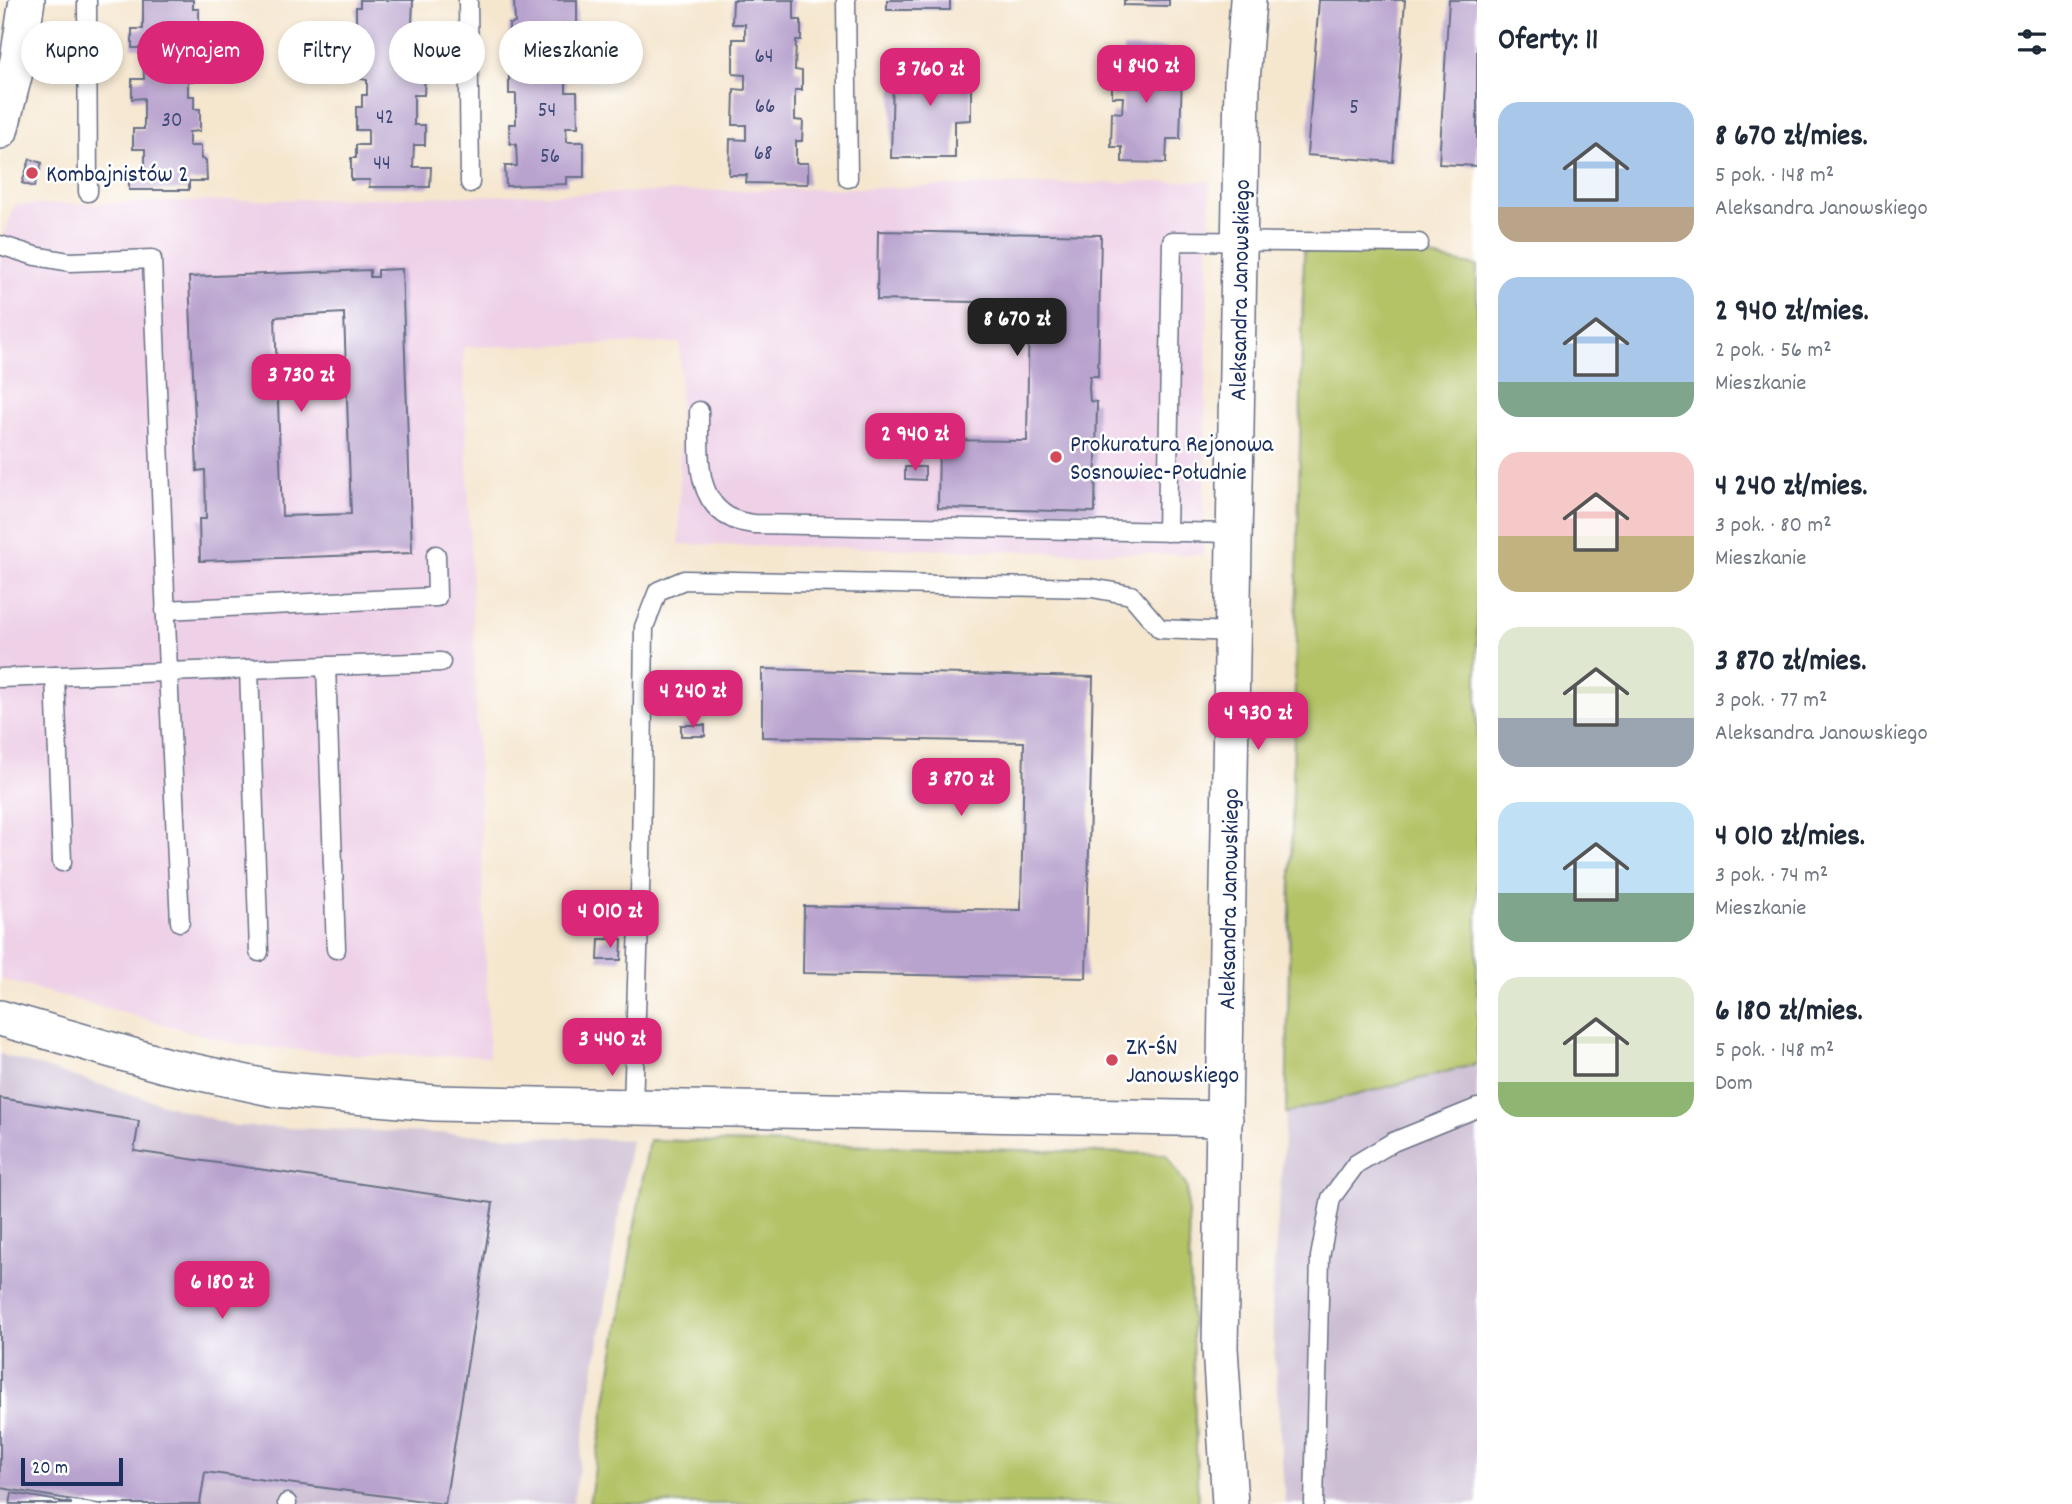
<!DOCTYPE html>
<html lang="pl">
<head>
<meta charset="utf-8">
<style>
	:root { --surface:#fff; --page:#f2f2f3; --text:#1f2937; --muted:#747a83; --accent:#db2777 }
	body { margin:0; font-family:Dekko,sans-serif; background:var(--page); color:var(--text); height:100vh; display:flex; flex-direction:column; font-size:26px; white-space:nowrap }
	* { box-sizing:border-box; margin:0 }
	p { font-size:23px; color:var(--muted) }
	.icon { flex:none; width:38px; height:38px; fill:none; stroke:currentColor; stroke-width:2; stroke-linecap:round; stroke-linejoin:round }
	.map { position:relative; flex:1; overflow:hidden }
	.panel { display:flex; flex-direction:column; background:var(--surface); width:595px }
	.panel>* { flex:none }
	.guide { position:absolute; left:21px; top:21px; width:665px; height:63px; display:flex; gap:14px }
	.scale { position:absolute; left:21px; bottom:18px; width:102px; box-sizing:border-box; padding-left:7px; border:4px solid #1b2f5e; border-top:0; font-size:19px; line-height:24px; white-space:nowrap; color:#1b2f5e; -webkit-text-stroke:5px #fff; paint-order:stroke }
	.price { position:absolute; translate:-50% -60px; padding:0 16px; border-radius:14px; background:var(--accent); color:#fff; font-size:23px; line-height:46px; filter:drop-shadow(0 2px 4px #0008) }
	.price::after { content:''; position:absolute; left:50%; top:42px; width:21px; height:16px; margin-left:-10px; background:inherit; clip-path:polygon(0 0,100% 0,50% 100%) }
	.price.selected { background:#222; color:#fff }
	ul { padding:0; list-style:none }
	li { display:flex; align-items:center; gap:21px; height:175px; padding:0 21px }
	li span { display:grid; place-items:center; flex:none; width:196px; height:140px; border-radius:21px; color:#555 }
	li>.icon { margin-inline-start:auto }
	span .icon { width:84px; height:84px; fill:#fffc; stroke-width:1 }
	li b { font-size:30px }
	h2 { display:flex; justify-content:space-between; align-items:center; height:84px; padding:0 21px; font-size:30px }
	.chip { padding:0 24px; border-radius:32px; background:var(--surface); box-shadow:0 4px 10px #0003; font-size:24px; line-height:63px }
	.chip.selected { background:var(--accent); color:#fff }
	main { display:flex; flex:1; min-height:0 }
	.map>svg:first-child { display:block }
	.built { fill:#eed0e7 }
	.industrial { fill:#ccbed3 }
	.green { fill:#b3c366; stroke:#677962; stroke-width:2 }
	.building { fill:#b8a2ce; fill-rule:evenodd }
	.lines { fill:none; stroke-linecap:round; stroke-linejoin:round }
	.service-casing { stroke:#676f85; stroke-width:21 }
	.minor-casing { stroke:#676f85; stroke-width:38 }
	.service { stroke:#fff; stroke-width:18 }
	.minor { stroke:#fff; stroke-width:35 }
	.poi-dot { fill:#d1495b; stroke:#fff; stroke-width:2.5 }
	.labels { text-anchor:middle; stroke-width:5; stroke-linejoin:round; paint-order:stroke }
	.number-label { font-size:21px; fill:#424c7a }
	.poi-label { font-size:24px; fill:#1b2f5e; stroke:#fff; text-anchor:start }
	.street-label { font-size:24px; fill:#1b2f5e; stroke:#fff }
</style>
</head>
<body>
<main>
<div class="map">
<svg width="1477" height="1504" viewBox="0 0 1477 1504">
	<rect width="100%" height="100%" fill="#fff"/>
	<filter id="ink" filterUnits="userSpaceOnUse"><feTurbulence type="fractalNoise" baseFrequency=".0143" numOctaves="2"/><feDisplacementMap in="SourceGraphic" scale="14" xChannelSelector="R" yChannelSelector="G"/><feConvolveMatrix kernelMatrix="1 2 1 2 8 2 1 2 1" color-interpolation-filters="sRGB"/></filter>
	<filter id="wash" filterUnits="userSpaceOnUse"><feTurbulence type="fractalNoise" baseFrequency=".00686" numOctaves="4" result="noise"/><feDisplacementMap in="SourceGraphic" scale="28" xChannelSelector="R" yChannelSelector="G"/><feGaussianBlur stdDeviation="1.57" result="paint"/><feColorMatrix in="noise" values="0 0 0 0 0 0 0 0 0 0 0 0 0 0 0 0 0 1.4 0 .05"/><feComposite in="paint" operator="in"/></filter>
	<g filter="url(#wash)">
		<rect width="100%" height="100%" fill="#f5e6ce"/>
		<!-- built -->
		<polygon class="built" points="1210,181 1203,555 679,544 680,343 463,347 489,1056 357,1055 240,1045 0,979 0,249 14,205"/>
		<!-- industrial -->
		<g class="industrial">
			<polygon points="1329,264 1477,294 1477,1504 1285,1504 1271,1304 1286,1113 1288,924 1303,679 1301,298"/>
			<polygon points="0,1054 235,1126 631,1140 573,1504 0,1504"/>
		</g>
		<!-- green -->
		<g class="green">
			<polygon points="1304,250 1410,253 1477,266 1477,1064 1286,1113"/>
			<polygon points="649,1140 1166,1154 1187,1187 1198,1504 589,1504"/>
		</g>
		<g id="blocks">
			<!-- building -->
			<g class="building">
				<polygon points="143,0 193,0 193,9 199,9 199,31 187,31 187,46 194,46 194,59 199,59 200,81 188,81 188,96 194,96 194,109 200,109 200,131 189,132 189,146 201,146 201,159 206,160 207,181 189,181 189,190 129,190 129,171 145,171 145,149 133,149 133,129 144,129 144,98 132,99 132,79 144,79 143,48 132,48 132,29 143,29"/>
				<polygon points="360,0 413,0 412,25 415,25 415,75 425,75 424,95 414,95 414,125 425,125 425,145 414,145 413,167 431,167 430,187 369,187 370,180 351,180 351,158 356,158 356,145 368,145 368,130 356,130 356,107 362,107 362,95 367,95 367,80 356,78 356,57 361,57 361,45 367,45 366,29 356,29 356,7 360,7"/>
				<polygon points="514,0 577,0 577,26 565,27 565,41 576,41 577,76 566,77 566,92 577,92 578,127 566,127 567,142 584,142 584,177 567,177 567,184 506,186 505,166 517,166 516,144 510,144 509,124 516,124 516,94 509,94 509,74 516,74 515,43 509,43 509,24 515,23"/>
				<polygon points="733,0 794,0 794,20 801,20 801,40 796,40 795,70 802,71 802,90 795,90 795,120 803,121 802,141 796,141 796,163 808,163 808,184 746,183 747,175 729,175 730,139 746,140 746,125 733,125 734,89 745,90 745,75 733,74 733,39 745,39 745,24 732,24"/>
				<rect x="887" y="0" width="63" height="10"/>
				<polygon points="1124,0 1169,0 1169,6 1124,5"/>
				<polygon points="1319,0 1405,0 1393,162 1307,155"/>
				<polygon points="1449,0 1477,0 1477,166 1439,164"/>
				<polygon points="1123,48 1168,48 1168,73 1182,73 1180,139 1167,139 1166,163 1122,162 1122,147 1111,147 1112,112 1122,113 1123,97 1112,97 1112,63 1123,63"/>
				<polygon points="961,54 960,77 971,76 971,120 955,121 955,158 891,158 893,77 913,77 912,55"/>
				<polygon points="30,159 42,163 34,187 22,183"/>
				<polygon points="878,231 1101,235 1098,376 1090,376 1089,388 1090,401 1097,402 1095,512 938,508 939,440 1027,441 1029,303 877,300"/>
				<path d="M402,269L412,553L200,561L199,519H206L205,470L197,471L189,277L370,270V277H378V270ZM344,313L351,514L282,516L275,317Z"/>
				<polygon points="905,467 925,467 925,480 905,479"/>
				<polygon points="762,669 1093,677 1086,978 803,973 804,906 1021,910 1024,742 762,737"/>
				<rect x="681" y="725" width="24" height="11"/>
				<polygon points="599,939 622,939 621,960 598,960"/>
				<polygon points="0,1098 139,1121 134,1151 493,1203 445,1504 205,1472 200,1504 98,1504 0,1488"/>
				<polygon points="12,1493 71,1503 71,1504 10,1504"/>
			</g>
		</g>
	</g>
	<g filter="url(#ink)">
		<use href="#blocks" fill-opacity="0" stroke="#676f85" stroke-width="2"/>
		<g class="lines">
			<defs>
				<g id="service">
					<polyline points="87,0 88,192"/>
					<polyline points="468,0 470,183"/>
					<polyline points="846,0 848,178"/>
					<polyline points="0,245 35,256 70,262 152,259 168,671 180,922"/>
					<path d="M699,411C700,447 692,501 733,519C739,522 747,523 754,524L1234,533"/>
					<polyline points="1167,532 1172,241 1419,243"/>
					<polyline points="165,610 437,597 436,555"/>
					<polyline points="326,666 336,949"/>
					<polyline points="249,669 259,952"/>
					<polyline points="55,676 62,862"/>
					<polyline points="0,678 441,662"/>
					<polyline points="633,1107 641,860 644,627 658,591 684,580 1092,588 1131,595 1160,629 1232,632"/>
					<polyline points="287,1504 287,1503"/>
					<polyline points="1314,1504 1320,1257 1331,1198 1356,1164 1393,1142 1477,1108"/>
				</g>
				<g id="minor">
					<polyline points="0,131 18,60 27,0"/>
					<polyline points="0,1018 164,1065 275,1089 435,1103 1225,1119"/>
					<polyline points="1230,1504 1220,1348 1242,82 1248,0"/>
				</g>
			</defs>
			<!-- service casing -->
			<use href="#service" class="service-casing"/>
			<!-- minor casing -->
			<use href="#minor" class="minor-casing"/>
			<!-- service -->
			<use href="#service" class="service"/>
			<!-- minor -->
			<use href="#minor" class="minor"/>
		</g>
	</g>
	<!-- markers -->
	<g class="poi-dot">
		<circle cx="32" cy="173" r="7"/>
		<circle cx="1056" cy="457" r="7"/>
		<circle cx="1112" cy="1060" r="7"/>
	</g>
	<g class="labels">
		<!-- number labels -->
		<g class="number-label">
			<text x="764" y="62">64</text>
			<text x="765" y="112">66</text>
			<text x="1354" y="113">5</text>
			<text x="547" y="116">54</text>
			<text x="385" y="123">42</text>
			<text x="172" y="126">30</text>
			<text x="763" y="159">68</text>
			<text x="550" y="162">56</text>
			<text x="382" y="169">44</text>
		</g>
		<!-- poi labels -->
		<g class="poi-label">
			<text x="46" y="181">Kombajnistów 2</text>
			<text x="1070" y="451">Prokuratura Rejonowa<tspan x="1070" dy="28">Sosnowiec-Południe</tspan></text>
			<text x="1126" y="1054">ZK-ŚN<tspan x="1126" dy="28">Janowskiego</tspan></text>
		</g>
		<!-- street labels -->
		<g class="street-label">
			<text transform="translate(1239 290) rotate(-89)" y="8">Aleksandra Janowskiego</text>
			<text transform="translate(1228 899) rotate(-89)" y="8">Aleksandra Janowskiego</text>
		</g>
	</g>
</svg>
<div class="scale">20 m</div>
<b class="price" style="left:1146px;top:105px">4 840 zł</b>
<b class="price" style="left:930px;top:108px">3 760 zł</b>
<b class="price selected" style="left:1017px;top:358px">8 670 zł</b>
<b class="price" style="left:301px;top:414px">3 730 zł</b>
<b class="price" style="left:915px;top:473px">2 940 zł</b>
<b class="price" style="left:693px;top:730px">4 240 zł</b>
<b class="price" style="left:1258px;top:752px">4 930 zł</b>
<b class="price" style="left:961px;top:818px">3 870 zł</b>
<b class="price" style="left:610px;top:950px">4 010 zł</b>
<b class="price" style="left:612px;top:1078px">3 440 zł</b>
<b class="price" style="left:222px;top:1321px">6 180 zł</b>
<div class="guide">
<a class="chip">Kupno</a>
<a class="chip selected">Wynajem</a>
<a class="chip">Filtry</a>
<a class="chip">Nowe</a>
<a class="chip">Mieszkanie</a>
</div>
</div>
<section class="panel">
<h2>Oferty: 11<svg class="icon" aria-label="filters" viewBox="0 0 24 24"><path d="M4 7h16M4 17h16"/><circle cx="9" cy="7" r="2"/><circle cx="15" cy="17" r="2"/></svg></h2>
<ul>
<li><span style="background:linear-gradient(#a9c7e8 75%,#b9a48a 0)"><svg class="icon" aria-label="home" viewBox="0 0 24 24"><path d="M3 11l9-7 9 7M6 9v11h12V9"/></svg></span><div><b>8 670 zł/mies.</b><p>5 pok. · 148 m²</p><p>Aleksandra Janowskiego</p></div></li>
<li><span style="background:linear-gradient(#a9c7e8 75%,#7fa58c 0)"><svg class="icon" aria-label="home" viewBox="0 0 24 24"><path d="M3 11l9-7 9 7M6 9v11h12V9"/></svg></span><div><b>2 940 zł/mies.</b><p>2 pok. · 56 m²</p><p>Mieszkanie</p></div></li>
<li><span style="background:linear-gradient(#f6c9c9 60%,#c2b280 0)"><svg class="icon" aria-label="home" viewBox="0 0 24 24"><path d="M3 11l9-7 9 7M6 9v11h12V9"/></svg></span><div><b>4 240 zł/mies.</b><p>3 pok. · 80 m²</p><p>Mieszkanie</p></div></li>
<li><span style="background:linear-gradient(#dfe7d0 65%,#9aa5b1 0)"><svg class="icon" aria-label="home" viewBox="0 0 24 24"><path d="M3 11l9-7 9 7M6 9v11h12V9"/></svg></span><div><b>3 870 zł/mies.</b><p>3 pok. · 77 m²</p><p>Aleksandra Janowskiego</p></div></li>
<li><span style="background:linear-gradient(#bfe0f5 65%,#7fa58c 0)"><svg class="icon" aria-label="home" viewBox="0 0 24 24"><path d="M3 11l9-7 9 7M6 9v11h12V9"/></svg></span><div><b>4 010 zł/mies.</b><p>3 pok. · 74 m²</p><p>Mieszkanie</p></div></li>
<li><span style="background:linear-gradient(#dfe7d0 75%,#8fb573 0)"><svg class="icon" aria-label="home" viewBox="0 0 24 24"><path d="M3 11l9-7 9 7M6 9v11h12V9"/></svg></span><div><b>6 180 zł/mies.</b><p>5 pok. · 148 m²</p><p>Dom</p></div></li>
</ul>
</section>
</main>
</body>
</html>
